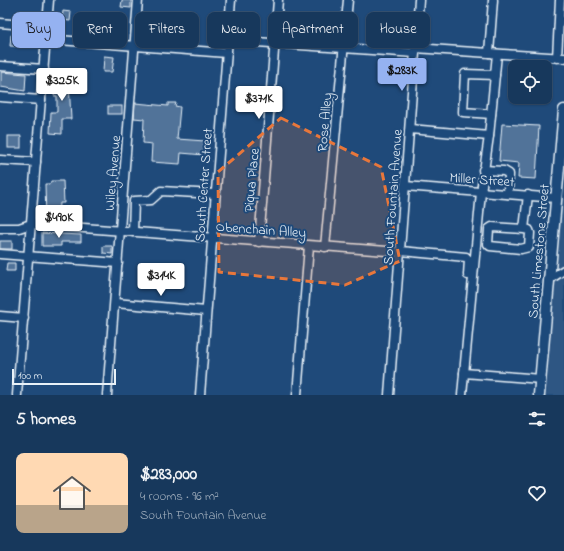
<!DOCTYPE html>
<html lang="en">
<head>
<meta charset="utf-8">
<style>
	:root { --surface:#17385c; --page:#203f62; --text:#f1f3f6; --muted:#9eacbb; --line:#365272; --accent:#95b2f1 }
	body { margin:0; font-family:"Indie Flower",sans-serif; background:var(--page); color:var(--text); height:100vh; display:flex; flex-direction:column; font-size:15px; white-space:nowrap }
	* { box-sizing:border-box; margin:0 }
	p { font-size:13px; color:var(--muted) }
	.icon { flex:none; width:22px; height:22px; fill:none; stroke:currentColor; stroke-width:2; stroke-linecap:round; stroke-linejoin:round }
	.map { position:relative; height:395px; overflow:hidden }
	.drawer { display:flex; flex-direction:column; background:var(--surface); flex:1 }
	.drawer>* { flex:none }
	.top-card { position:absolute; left:12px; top:12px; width:540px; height:36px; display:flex; gap:8px }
	.buttons { position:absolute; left:508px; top:60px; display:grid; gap:8px }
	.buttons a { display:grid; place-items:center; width:44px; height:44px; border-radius:8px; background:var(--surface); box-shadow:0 1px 3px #0004,0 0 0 1px var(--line); font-size:20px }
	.scale { position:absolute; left:12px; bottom:10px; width:104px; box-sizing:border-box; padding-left:4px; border:2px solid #e8f1f8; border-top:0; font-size:11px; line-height:14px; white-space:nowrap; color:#e8f1f8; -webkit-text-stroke:3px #1f4a7a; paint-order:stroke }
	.price { position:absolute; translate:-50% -34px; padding:0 9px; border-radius:4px; background:#fff; color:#222; font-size:13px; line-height:26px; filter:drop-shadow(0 1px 2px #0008) }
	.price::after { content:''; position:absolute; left:50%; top:24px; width:12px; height:9px; margin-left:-6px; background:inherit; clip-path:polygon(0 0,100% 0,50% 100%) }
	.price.on { background:var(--accent); color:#111 }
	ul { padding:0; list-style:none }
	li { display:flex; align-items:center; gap:12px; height:100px; padding:0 16px }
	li+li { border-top:1px solid var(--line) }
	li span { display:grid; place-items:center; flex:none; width:112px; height:80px; border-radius:8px; color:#555 }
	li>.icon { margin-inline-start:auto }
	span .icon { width:48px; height:48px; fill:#fffc; stroke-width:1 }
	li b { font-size:17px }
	h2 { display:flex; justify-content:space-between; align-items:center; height:48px; padding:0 16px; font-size:17px }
	.tag { padding:0 14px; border-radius:8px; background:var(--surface); box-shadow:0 1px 3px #0004,0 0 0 1px var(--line); font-size:14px; line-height:36px }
	.tag.on { background:var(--accent); color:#111 }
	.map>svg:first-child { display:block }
	.built { fill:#2e5683 }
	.building { fill:#517399; stroke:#e8f1f8 }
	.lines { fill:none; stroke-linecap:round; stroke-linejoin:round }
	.minor-casing { stroke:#e8f1f8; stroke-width:11 }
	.major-casing { stroke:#e8f1f8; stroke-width:13 }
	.minor { stroke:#1f4a7a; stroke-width:8 }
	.major { stroke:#1f4a7a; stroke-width:10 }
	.marked { fill:#e8773b; fill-opacity:0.2; stroke:#e8773b; stroke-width:3; stroke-dasharray:8 5; stroke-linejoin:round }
	.labels { text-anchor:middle; stroke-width:4; stroke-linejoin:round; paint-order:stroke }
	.street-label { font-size:14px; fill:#e8f1f8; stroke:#1f4a7a }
</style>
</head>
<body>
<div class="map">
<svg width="564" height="395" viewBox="0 0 564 395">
	<rect width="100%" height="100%" fill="#1f4a7a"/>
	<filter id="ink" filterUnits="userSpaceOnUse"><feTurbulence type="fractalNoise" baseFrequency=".025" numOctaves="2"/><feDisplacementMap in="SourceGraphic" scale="8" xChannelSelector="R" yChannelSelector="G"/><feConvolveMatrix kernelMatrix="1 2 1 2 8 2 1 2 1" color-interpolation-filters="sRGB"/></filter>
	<g filter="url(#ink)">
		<!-- built -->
		<polygon class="built" points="564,174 564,395 546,395"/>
		<!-- building -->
		<g class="building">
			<polygon points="122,0 131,0 131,8 121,7"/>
			<polygon points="63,11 71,12 70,21 62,20"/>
			<polygon points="107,17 116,17 116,28 88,28 89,18 107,19"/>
			<polygon points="142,18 165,21 164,33 141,31"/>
			<polygon points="11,35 25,35 25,37 29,37 28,47 10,46"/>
			<polygon points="104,56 114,57 112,72 103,72"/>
			<polygon points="1,72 26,74 25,91 1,87"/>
			<polygon points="60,74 76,75 76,84 69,83 71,119 62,119 62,134 50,133 51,112 57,112 57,96 54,96 55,76 60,76"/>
			<polygon points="135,103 168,106 168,103 176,103 175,106 180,107 177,139 205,141 204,155 181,153 180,164 151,162 152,144 143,143 144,119 134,118"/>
			<rect x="108" y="106" width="14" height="8"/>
			<polygon points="502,124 539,126 536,179 518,178 519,163 499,161"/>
			<rect x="8" y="136" width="13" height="12"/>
			<polygon points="51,181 63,181 64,203 60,203 59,221 46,220 45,184 50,184"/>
			<polygon points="42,233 81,235 81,242 61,242 61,246 42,246"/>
			<rect x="0" y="241" width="12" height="8"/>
			<polygon points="103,246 112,246 112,254 103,253"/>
			<polygon points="7,263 15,263 15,271 6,271"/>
		</g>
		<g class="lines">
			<defs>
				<g id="minor">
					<polyline points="0,23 47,27"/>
					<polyline points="46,39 226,53"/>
					<polyline points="227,40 415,53"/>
					<polyline points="415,48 564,58"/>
					<polyline points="489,53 493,0"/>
					<polyline points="557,58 560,0"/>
					<polyline points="0,66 44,69"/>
					<polyline points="0,97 41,100"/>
					<polyline points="491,114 463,112 465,74 495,75"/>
					<polyline points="410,129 489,136"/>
					<polyline points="0,160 36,162"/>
					<polyline points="483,170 504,171 509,174 508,194"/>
					<polyline points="405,186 556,198"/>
					<polyline points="0,228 19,228 31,224 400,252"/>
					<polyline points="524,229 492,227 489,229 488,244 490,246 521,249 529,247 530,233 529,230 524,229 528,195"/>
					<polyline points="133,232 134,201 151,200 161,191 215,194"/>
					<polyline points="259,242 278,0"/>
					<polyline points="325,247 348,0"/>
					<polyline points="401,251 466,257 469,260 468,275"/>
					<polyline points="0,254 118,263"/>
					<polyline points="550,279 564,270"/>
					<polyline points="115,303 206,311"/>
					<polyline points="0,316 24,318"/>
					<polyline points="464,373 541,379"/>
					<polyline points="17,395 49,0"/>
					<polyline points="107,395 138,0"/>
					<polyline points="200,395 231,0"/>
					<polyline points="297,395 309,246"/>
					<polyline points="389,395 419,0"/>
					<polyline points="462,395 481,192 489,136 497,54"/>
				</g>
				<polyline id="major" points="539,395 564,110"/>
			</defs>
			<!-- minor casing -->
			<use href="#minor" class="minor-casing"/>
			<!-- major casing -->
			<use href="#major" class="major-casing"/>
			<!-- minor -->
			<use href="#minor" class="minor"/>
			<!-- major -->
			<use href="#major" class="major"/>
		</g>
	</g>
	<!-- marked area -->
	<path class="marked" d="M281,118L381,167L400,261L345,285L219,272L218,172Z"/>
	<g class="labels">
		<!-- street labels -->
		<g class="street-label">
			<text transform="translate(324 122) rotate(-85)" y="5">Rose Alley</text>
			<text transform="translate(112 173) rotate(-85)" y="5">Wiley Avenue</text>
			<text transform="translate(482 179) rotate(4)" y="5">Miller Street</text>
			<text transform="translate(251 180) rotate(-85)" y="5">Piqua Place</text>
			<text transform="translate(203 185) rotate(-86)" y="5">South Center Street</text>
			<text transform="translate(392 197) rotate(-86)" y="5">South Fountain Avenue</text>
			<text transform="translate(261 229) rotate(4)" y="5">Obenchain Alley</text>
			<text transform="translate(538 251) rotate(-85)" y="5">South Limestone Street</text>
		</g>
	</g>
</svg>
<div class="buttons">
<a><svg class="icon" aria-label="locate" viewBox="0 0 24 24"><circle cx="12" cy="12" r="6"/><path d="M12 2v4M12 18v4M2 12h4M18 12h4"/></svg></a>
</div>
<div class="scale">100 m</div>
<b class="price on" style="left:402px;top:92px">$283K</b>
<b class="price" style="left:62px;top:102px">$325K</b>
<b class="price" style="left:259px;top:120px">$371K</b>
<b class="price" style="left:59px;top:239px">$490K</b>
<b class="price" style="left:161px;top:297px">$314K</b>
<div class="top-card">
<a class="tag on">Buy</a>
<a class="tag">Rent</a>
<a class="tag">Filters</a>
<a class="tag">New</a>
<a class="tag">Apartment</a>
<a class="tag">House</a>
</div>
</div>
<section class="drawer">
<h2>5 homes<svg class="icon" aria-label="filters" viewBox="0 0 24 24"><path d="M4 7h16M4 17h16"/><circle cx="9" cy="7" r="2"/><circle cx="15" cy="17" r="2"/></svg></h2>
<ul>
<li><span style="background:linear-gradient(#ffd9b3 65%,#b9a48a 0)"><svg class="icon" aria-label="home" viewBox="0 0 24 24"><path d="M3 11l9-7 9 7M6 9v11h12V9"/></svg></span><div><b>$283,000</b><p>4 rooms · 96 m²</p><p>South Fountain Avenue</p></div><svg class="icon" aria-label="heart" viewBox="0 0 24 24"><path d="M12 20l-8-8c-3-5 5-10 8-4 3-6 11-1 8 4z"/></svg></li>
</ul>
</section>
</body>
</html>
